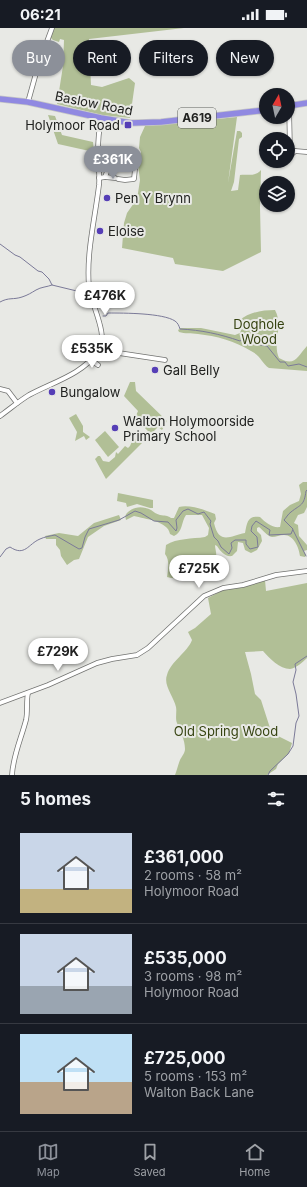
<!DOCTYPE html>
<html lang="en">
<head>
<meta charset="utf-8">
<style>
	:root { --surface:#171b24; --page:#20242c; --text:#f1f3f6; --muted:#9ea1a6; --line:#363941; --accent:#8c9099 }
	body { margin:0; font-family:Inter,sans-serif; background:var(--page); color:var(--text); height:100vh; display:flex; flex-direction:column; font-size:15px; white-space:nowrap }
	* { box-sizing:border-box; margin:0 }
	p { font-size:13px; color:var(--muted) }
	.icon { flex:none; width:22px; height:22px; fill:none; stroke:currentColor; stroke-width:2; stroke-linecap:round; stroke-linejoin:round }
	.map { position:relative; height:747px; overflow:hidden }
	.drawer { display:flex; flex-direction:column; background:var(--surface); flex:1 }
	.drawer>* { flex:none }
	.hud { position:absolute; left:12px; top:12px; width:283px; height:36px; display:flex; gap:8px }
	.needle { width:26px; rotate:9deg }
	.buttons { position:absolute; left:259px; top:60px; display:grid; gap:8px }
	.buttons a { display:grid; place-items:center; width:36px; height:36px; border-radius:50%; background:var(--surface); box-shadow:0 1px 3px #0004; font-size:20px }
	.price { position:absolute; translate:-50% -34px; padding:0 9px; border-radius:14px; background:#fff; color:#222; font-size:13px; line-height:26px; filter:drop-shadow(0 1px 2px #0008) }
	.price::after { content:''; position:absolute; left:50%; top:24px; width:12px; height:9px; margin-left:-6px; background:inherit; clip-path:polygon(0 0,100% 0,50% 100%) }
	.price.on { background:var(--accent); color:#fff }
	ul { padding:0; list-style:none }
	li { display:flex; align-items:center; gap:12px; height:100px; padding:0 20px }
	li+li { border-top:1px solid var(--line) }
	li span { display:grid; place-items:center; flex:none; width:112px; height:80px; border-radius:0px; color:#555 }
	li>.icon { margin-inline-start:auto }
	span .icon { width:48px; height:48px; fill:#fffc; stroke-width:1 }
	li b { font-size:17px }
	h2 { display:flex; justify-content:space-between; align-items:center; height:48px; padding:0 20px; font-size:17px }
	.chip { padding:0 14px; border-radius:18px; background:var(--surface); box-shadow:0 1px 3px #0004; font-size:14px; line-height:36px }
	.chip.on { background:var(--accent); color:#fff }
	.status { display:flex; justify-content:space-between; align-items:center; height:28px; padding:0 20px; background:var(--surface); direction:ltr }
	.status svg { height:11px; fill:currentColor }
	.dock { display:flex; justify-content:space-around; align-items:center; height:56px; border-top:1px solid var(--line); background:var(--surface); font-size:11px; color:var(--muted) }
	.dock a { display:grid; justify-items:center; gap:2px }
	.dock .on { color:var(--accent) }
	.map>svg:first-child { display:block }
	.green { fill:#b1bf96 }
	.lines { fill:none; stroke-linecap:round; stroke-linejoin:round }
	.stream { stroke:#7b7a98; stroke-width:1 }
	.minor-casing { stroke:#727371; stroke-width:5.5 }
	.highway-casing { stroke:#c5c6c5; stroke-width:7 }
	.minor { stroke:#fff; stroke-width:4 }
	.highway { stroke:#9089e1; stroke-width:5.5 }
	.poi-dot { fill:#553eb6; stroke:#e8e9e5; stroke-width:1.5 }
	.labels { text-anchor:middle; stroke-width:4; stroke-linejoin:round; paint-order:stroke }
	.shield { fill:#e8e9e5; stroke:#5d5e5b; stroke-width:1 }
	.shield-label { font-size:12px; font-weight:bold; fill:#212220 }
	.street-label { font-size:13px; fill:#212220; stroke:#e8e9e5 }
	.poi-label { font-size:13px; fill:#212220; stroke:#e8e9e5; text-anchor:start }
	.park-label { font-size:13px; fill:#364311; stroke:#e8e9e5 }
</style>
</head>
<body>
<div class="status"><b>06:21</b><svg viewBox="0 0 49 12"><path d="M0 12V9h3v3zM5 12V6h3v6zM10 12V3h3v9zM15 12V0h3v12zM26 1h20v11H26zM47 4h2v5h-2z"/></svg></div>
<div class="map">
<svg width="307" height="747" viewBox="0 0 307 747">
	<rect width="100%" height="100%" fill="#e8e9e5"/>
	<!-- green -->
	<g class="green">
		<polygon points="53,0 184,0 89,11 91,57 102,59 129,50 135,55 130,90 102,87 57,76 63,38 64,12 60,11 59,14 53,12 50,9"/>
		<polygon points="48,87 55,88 62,107 93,114 94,124 58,116"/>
		<path d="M237,89L228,155L237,103H240L242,105V109L239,111L234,154L231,163L238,162L240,147C248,146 255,149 261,142L260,179L261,224L223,243L175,236L173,230L122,220L124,195L127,185L134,175L138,165L140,152L138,137L141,124L139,120L140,109L145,98Z"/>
		<path d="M275,282C284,299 272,314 279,330C295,339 297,329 307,318V343L269,340C262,335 260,327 251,323C235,313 216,308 198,306C191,305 185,306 179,304L178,302L181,300H201L235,307L240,305L241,302L239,293C249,284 262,282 275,282Z"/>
		<polygon points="130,354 135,354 136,363 167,393 162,402 158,399 106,451 95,431 98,428 100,428 103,433 109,434 115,429 116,424 118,426 125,418 128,420 130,418 133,411 138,412 148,403 135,390 138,383 124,368"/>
		<polygon points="76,386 83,398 83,404 90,409 86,412 84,408 75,413 77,404 69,390"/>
		<polygon points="105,403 119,419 108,429 95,412"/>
		<path d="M303,454H307V479L304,485L298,487L294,495L298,497L299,508L307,517V522L304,523L306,527L305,529L300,528C299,520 294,507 284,507C280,507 276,509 272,509C267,508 263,502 259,499L257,500V503L261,507L262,513L257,522L251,525L245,522L243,515L238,514L237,523L232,528C225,529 221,524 217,518L215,517C215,521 217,525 216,530C211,551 188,551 171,550L167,549C168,542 170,532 165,526L166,517C177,510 192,511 205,509L208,507L209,500L202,487H186C181,494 183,504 174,508L170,506C168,493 145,491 134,488L126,492C125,488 125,487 128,484C135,478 143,478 151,482C154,484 156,486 160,487C165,488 167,487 171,490H174L179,479C189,476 205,482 215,486L216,491L214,495C219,517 230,508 245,505C247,494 248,487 260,489C266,495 272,500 280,499L283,483L290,477L299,473L301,466L299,457Z"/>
		<polygon points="118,465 153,472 153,480 150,480 137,476 127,479 126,475 117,473"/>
		<polygon points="119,487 121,492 104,498 88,509 79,531 74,532 67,537 61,528 60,522 56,517 56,511 46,511 45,508 59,505 78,508 94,495"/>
		<path d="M265,552L266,563L307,555V630C303,634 296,640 290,641C280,641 269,630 263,623L245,624L251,646L255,666L261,672L270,700L274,706L292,715L289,725L278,736L276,741L267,747H175C177,742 178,737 180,732C182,728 185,725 185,721C185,711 180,704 177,695C175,690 177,684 176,679C174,669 163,657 167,647C171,633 187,625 192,612L188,604L195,600L211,586L208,570L223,562Z"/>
	</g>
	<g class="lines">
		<!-- stream -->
		<g class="stream">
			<polyline points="0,216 15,227 20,229 38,243 42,244 49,251 52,257 85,265"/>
			<path d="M0,274C9,269 13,272 22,269C28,267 31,265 36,262C41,259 47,259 52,257"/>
			<path d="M103,288H106L108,285C124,285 163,285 175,293C178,295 179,298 180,301C201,302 220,306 240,313L243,311L249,315L267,318L280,334H285L288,338L299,336L307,339"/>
			<polyline points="293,502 306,528"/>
			<path d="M0,529L6,521L10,519C25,529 28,516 40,511C44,509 50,508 55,507L79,521L82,520L85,509L89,501L119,492L135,483L141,485L154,493L168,494L176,503L177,500L176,492L183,483L188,481L198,486L204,484L211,493L210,496L214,509L218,513L221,519L229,526L232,520L231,515L235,512H246V516L250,521L258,519L257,509L251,503L252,498L256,493L270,502L269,507L291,506L293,501L284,492C286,490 288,486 291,484C301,476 304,478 306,463L307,462"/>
			<polyline points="268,747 270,743 288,726 293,718 296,695 299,688 296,666 293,654 296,642 295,636 307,628"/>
		</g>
		<defs>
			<g id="minor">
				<polyline points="28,74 38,38 52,0"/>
				<polyline points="295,123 307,124"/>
				<polyline points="288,128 290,128 295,123 290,121 289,78"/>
				<polyline points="105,149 115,150"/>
				<polyline points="99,150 105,149 108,141 115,135"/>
				<polyline points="118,151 125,152 134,151 135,141"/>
				<polyline points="99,322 165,332"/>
				<polyline points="91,332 98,337"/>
				<polyline points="0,361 8,363 17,375"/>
				<path d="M0,388C10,381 19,373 29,367C53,354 81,347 98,324C110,308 91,277 89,259C86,225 95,191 99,157C100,146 98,135 98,124C98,112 99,102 101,90"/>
				<polyline points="0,675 48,657 97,635 112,631 137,627 148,620 204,568 223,560 243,557 276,547 307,543"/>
				<path d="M12,747C13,728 21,711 26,692C28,683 26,674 28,665"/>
			</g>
			<g id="highway">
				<polyline points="0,71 28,74 101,90 131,95 161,94 266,82"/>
				<polyline points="288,78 307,75"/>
			</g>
		</defs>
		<!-- minor casing -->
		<use href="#minor" class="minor-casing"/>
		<!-- highway casing -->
		<use href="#highway" class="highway-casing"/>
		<!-- minor -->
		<use href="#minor" class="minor"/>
		<!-- highway -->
		<use href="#highway" class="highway"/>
	</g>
	<!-- markers -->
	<g class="poi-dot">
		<rect x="124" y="93" width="8" height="8" rx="2"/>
		<circle cx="107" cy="170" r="4"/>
		<circle cx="100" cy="203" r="4"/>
		<circle cx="155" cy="342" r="4"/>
		<circle cx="52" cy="364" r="4"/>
		<circle cx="115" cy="400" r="4"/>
	</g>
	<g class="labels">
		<!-- shield labels -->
		<rect class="shield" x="178" y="80" width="38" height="20" rx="3"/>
		<g class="shield-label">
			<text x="197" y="94">A619</text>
		</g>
		<!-- street labels -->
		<g class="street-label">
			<text transform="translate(94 75) rotate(11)" y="5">Baslow Road</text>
		</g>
		<!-- poi labels -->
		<g class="poi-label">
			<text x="120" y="102" text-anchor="end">Holymoor Road</text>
			<text x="115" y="175">Pen Y Brynn</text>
			<text x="108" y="208">Eloise</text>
			<text x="163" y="347">Gall Belly</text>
			<text x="60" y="369">Bungalow</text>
			<text x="123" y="398">Walton Holymoorside<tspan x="123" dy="15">Primary School</tspan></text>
		</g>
		<!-- park labels -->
		<g class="park-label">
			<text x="259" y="301">Doghole<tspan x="259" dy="15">Wood</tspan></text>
			<text x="226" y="708">Old Spring Wood</text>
		</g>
	</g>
</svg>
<div class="buttons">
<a><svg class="needle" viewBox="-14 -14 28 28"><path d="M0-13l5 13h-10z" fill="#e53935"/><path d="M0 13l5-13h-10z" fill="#9ea1a6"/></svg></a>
<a><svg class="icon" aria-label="locate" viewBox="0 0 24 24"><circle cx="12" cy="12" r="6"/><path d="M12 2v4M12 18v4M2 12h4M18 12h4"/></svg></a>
<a><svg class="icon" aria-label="layers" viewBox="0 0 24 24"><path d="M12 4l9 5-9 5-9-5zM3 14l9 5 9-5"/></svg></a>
</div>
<b class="price on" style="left:113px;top:152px">£361K</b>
<b class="price" style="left:105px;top:288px">£476K</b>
<b class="price" style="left:92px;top:341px">£535K</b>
<b class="price" style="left:199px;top:561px">£725K</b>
<b class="price" style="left:58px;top:644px">£729K</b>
<div class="hud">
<a class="chip on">Buy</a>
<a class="chip">Rent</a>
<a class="chip">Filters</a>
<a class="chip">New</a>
</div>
</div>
<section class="drawer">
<h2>5 homes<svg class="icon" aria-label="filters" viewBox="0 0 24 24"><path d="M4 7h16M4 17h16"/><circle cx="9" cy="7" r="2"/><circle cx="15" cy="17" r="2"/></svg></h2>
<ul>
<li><span style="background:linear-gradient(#c9d6e8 70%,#c2b280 0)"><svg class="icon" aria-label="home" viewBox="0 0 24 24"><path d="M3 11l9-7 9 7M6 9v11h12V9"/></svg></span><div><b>£361,000</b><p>2 rooms · 58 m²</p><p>Holymoor Road</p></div></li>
<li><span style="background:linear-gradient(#c9d6e8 65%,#9aa5b1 0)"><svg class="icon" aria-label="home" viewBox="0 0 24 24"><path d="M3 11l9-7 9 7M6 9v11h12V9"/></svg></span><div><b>£535,000</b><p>3 rooms · 98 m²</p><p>Holymoor Road</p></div></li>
<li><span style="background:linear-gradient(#bfe0f5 60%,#b9a48a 0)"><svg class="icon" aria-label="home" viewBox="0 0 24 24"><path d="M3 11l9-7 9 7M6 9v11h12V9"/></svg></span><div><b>£725,000</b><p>5 rooms · 153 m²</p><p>Walton Back Lane</p></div></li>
</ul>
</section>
<nav class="dock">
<a class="on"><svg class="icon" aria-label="map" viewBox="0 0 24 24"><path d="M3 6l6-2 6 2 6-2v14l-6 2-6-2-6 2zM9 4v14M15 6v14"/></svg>Map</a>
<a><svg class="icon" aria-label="saved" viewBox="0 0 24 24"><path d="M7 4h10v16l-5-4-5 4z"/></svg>Saved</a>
<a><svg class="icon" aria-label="home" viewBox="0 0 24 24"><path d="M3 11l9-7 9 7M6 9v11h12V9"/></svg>Home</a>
</nav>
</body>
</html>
